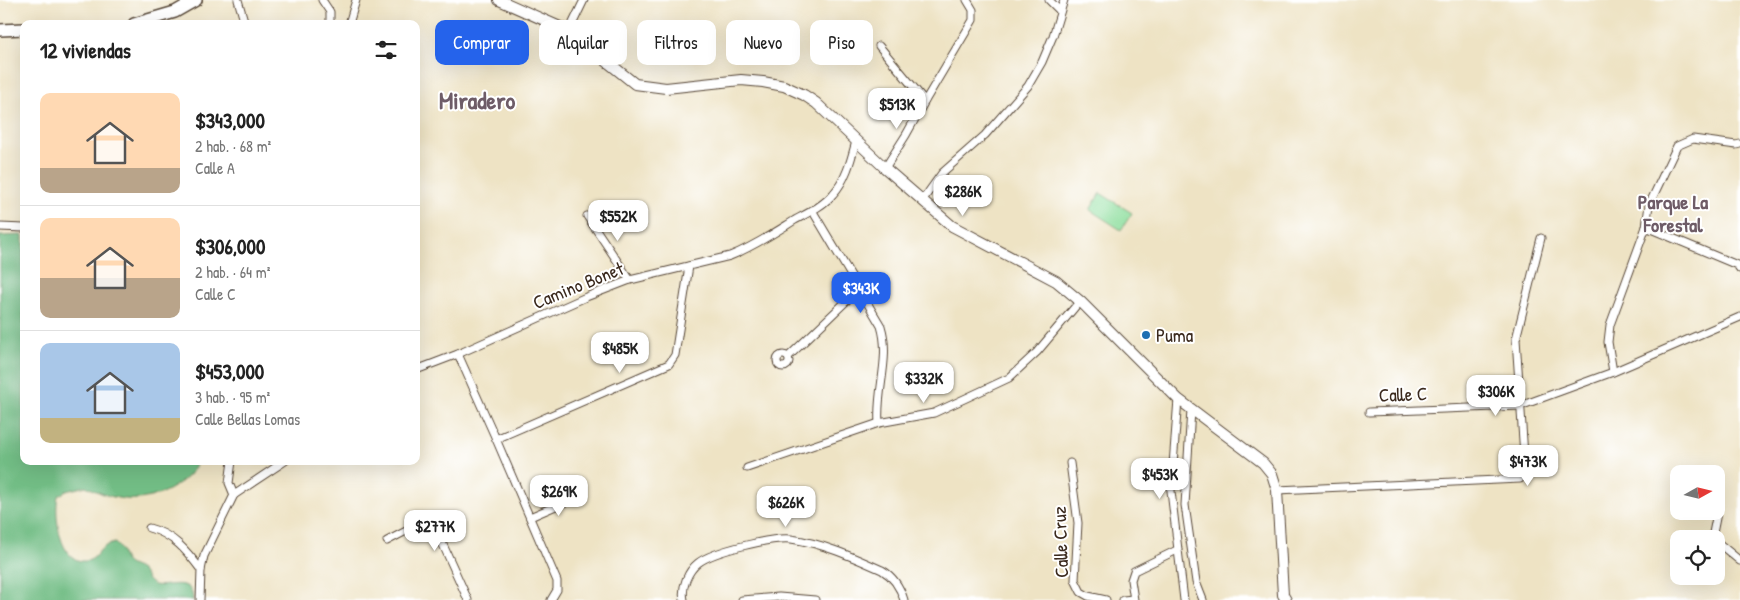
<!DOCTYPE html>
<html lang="es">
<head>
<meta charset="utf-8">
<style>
	:root { --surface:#fff; --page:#f2f2f2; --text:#222; --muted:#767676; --line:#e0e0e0; --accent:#2563eb }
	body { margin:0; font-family:"Patrick Hand",sans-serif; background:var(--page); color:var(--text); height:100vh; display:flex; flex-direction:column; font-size:19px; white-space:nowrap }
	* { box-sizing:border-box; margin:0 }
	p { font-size:16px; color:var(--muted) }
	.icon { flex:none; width:28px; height:28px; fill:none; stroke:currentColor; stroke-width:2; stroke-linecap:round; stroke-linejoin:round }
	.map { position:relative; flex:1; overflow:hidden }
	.drawer { position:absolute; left:20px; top:20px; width:400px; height:445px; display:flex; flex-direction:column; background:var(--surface); border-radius:10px; box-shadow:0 5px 20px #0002 }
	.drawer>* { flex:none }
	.top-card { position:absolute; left:435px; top:20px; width:475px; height:45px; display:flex; gap:10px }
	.needle { width:32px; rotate:82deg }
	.fabs { position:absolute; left:1670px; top:465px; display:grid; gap:10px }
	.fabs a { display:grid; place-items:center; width:55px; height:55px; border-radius:10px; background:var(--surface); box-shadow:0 5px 20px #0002; font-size:25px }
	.price { position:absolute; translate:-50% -42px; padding:0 11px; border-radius:10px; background:#fff; color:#222; font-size:16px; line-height:32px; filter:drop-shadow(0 1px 2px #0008) }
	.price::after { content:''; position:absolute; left:50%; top:30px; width:15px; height:11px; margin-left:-8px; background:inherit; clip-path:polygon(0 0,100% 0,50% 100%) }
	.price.current { background:var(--accent); color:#fff }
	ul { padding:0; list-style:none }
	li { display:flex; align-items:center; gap:15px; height:125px; padding:0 20px }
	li+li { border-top:1px solid var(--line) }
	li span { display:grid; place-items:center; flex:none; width:140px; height:100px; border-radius:10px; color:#555 }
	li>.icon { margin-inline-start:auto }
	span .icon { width:60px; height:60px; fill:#fffc; stroke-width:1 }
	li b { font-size:21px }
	h2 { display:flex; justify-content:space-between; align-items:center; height:60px; padding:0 20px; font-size:21px }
	.pill { padding:0 18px; border-radius:10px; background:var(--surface); box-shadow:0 5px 20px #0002; font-size:18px; line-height:45px }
	.pill.current { background:var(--accent); color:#fff }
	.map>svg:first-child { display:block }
	.green { fill:#8ede9e; stroke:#64845e }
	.forest { fill:#72bd85; stroke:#567452 }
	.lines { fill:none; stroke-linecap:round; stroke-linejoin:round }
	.minor-casing { stroke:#564637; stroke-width:9 }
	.secondary-casing { stroke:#564637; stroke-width:12 }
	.primary-casing { stroke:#564637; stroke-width:14 }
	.minor { stroke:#fff; stroke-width:7 }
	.secondary { stroke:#fff; stroke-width:10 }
	.primary { stroke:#fff; stroke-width:11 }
	.poi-dot { fill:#1f6fb2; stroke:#fff; stroke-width:2 }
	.labels { text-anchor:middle; stroke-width:4; stroke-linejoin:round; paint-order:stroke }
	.street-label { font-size:19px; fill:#3b2a1e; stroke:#fff }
	.poi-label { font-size:19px; fill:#3b2a1e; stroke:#fff; text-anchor:start }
	.neighbourhood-label { font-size:20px; font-weight:bold; fill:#6e5c67; stroke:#fff }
	.district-label { font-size:24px; font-weight:bold; fill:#6e5c67; stroke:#fff }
</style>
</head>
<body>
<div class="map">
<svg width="1740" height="600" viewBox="0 0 1740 600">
	<rect width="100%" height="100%" fill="#fff"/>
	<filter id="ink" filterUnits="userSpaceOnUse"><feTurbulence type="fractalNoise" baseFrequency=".02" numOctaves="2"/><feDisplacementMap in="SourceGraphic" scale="10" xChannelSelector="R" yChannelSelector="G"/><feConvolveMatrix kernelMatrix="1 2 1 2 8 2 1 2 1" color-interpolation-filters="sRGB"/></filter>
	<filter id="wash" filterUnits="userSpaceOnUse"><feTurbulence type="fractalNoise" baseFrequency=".0096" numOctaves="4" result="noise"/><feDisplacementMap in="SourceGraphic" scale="20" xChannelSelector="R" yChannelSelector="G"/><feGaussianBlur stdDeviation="1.12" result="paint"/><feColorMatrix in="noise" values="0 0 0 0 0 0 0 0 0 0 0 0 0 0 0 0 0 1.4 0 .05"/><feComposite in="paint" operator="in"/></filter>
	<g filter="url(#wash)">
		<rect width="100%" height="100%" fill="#eee3c4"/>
		<!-- green -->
		<polygon class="green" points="1100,193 1132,213 1121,230 1090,210"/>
		<!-- forest -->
		<path class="forest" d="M23,235L24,461H197C196,469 187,477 181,482C149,505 119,504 86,486L66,491L58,496C54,514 59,564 86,561C95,560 97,552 104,547C107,545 111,544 115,543C123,551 120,552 125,560C129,566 136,566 141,570C145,574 147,580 151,583C162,592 192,572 193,600H0V236Z"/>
	</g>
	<g filter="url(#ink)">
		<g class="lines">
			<defs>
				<g id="minor">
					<polyline points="238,0 245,24"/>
					<polyline points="322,0 330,12 330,24"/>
					<polyline points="1049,0 1060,11"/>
					<polyline points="349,24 356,0"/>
					<polyline points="569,31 584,0"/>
					<polyline points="879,46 925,101 973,20 973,10 967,0"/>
					<polyline points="885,168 906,135 925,101"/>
					<polyline points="922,201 942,173 985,135 1028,86 1042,62 1053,36 1064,0"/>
					<path d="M812,210L881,326C891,358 876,390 879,423"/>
					<polyline points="587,216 630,280"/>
					<polyline points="0,227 24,228"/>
					<polyline points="1646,227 1737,265 1740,269"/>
					<polyline points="458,354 496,439 557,581 557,590 551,600"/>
					<circle cx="783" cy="361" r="6"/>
					<polyline points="788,357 858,290"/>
					<path d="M416,370L458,354L586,297L630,280L730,256C753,247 774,233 795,220C808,213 823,206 833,194C846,180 851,160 856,141"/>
					<polyline points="1613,372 1608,342 1610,325 1646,227 1649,205 1677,146 1693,139 1736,145 1740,144"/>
					<polyline points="1178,399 1171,491 1184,600"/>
					<polyline points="1191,410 1185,505 1196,582 1203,600"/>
					<polyline points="1369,412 1520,406 1613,372 1740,317"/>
					<polyline points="496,439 669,364 675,355 689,266"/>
					<polyline points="232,461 229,483 234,495"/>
					<polyline points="1070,463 1078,523 1075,580 1081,592 1088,596 1106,600"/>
					<polyline points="747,468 879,423 934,413 1009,378 1037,352 1080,301"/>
					<polyline points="1710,473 1710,474"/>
					<polyline points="1277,490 1520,479 1525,470 1516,339 1541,238"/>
					<polyline points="530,517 579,496"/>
					<path d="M149,528C173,534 187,551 201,570"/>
					<polyline points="1713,539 1712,538 1717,513 1716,506"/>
					<polyline points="387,541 429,519 435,527 468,600"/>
					<polyline points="1716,541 1740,561"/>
					<polyline points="200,600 201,570 204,556 234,495 285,461"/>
					<path d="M684,600C681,587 688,571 698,563C713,551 773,537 791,539C822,543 853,557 882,570C894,577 900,587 904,600"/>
					<polyline points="742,600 779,597 815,600"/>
					<polyline points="1123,600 1133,599"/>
					<polyline points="1134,600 1131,580 1134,571 1177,550"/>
				</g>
				<polyline id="secondary" points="499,0 569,31 635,84 666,88 741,80 763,82 784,86 804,95 816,103 885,168 952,226 1056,281 1080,301 1178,399 1263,463 1272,474 1277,490 1283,595 1286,600"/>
				<g id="primary">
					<polyline points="134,24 175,12 196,0"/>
					<polyline points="0,30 24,29"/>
				</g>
			</defs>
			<!-- minor casing -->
			<use href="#minor" class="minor-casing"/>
			<!-- secondary casing -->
			<use href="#secondary" class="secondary-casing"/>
			<!-- primary casing -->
			<use href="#primary" class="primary-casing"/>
			<!-- minor -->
			<use href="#minor" class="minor"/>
			<!-- secondary -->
			<use href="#secondary" class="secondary"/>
			<!-- primary -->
			<use href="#primary" class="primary"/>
		</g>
	</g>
	<!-- markers -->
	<circle class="poi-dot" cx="1146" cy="335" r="5"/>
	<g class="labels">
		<!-- street labels -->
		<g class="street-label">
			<text transform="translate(578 285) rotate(-22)" y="7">Camino Bonet</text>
			<text transform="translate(1403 394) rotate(-2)" y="7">Calle C</text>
			<text transform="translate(1060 542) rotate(-92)" y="7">Calle Cruz</text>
		</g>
		<!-- poi labels -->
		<g class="poi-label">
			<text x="1156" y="342">Puma</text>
		</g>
		<!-- neighbourhood labels -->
		<g class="neighbourhood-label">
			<text x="1673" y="209">Parque La<tspan x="1673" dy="23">Forestal</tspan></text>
		</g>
		<!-- district labels -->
		<g class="district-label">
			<text x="477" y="109">Miradero</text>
		</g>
	</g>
</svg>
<div class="fabs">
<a><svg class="needle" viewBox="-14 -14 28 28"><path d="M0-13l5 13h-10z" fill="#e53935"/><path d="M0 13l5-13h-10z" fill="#767676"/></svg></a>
<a><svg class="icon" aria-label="locate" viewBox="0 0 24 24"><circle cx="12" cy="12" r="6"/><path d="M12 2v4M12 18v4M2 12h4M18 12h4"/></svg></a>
</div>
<b class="price" style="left:897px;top:130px">$513K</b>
<b class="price" style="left:963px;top:217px">$286K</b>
<b class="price" style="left:618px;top:242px">$552K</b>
<b class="price current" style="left:861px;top:314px">$343K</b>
<b class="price" style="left:620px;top:374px">$485K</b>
<b class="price" style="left:924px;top:404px">$332K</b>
<b class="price" style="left:1496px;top:417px">$306K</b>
<b class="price" style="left:1528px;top:487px">$473K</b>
<b class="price" style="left:1160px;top:500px">$453K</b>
<b class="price" style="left:559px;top:517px">$269K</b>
<b class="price" style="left:786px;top:528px">$626K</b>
<b class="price" style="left:435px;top:552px">$277K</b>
<div class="top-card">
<a class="pill current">Comprar</a>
<a class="pill">Alquilar</a>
<a class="pill">Filtros</a>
<a class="pill">Nuevo</a>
<a class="pill">Piso</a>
</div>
<section class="drawer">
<h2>12 viviendas<svg class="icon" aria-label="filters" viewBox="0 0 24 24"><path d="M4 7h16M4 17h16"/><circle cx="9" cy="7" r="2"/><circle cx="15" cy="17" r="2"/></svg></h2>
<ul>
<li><span style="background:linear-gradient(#ffd9b3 75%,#b9a48a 0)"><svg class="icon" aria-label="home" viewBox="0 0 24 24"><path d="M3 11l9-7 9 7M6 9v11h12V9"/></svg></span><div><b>$343,000</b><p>2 hab. · 68 m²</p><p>Calle A</p></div></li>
<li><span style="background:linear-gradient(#ffd9b3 60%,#b9a48a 0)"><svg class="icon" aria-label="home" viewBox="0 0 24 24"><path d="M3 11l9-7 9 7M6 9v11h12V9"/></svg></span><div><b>$306,000</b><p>2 hab. · 64 m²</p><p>Calle C</p></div></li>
<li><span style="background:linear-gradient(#a9c7e8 75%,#c2b280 0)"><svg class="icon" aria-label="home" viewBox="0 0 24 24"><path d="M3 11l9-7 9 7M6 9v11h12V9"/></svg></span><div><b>$453,000</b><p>3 hab. · 95 m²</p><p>Calle Bellas Lomas</p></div></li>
</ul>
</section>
</div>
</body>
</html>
